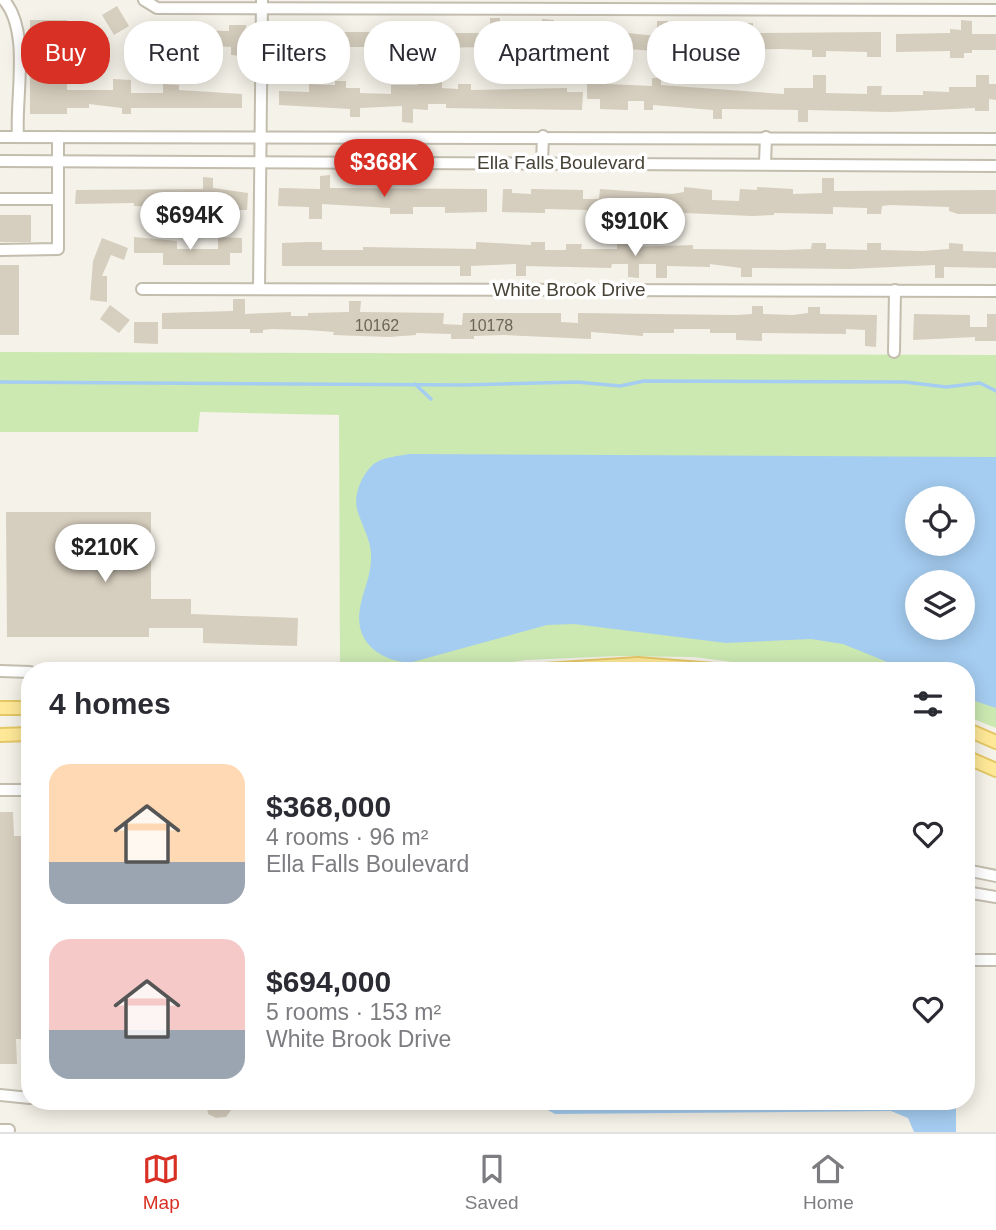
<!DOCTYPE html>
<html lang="en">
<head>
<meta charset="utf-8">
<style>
	:root { --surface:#fff; --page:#f2f2f3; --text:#2b2b33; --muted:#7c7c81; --line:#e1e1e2; --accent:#d93025 }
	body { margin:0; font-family:Helvetica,sans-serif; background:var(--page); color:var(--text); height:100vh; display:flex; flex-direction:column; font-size:26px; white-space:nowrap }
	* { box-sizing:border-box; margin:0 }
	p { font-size:23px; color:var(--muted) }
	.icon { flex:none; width:38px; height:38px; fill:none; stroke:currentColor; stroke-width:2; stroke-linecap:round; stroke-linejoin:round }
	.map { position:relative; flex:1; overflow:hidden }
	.details { position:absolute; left:21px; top:662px; width:954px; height:448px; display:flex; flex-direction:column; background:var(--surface); border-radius:28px; box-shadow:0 4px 18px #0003 }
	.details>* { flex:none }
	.top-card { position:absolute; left:21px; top:21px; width:956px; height:63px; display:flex; gap:14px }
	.fabs { position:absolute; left:905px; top:486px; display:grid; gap:14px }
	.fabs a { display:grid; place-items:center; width:70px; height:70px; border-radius:50%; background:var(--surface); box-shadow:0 4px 18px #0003; font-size:35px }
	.price { position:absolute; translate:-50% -60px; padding:0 16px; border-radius:24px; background:#fff; color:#222; font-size:23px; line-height:46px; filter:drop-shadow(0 2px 4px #0008) }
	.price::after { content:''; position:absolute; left:50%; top:42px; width:21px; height:16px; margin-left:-10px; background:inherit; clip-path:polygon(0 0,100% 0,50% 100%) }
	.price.selected { background:var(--accent); color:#fff }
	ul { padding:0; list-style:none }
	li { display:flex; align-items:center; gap:21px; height:175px; padding:0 28px }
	li span { display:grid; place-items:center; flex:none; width:196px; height:140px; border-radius:21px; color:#555 }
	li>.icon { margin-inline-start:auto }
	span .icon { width:84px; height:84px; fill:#fffc; stroke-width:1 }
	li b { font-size:30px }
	h2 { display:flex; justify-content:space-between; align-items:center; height:84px; padding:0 28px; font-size:30px }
	.pill { padding:0 24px; border-radius:28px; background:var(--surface); box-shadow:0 4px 18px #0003; font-size:24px; line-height:63px }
	.pill.selected { background:var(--accent); color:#fff }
	.menu { display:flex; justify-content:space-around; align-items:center; height:98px; border-top:2px solid var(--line); background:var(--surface); font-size:19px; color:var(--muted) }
	.menu a { display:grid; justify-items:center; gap:4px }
	.menu .selected { color:var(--accent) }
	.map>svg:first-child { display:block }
	.green { fill:#cce9b2; fill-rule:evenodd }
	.water { fill:#a5cdf1; fill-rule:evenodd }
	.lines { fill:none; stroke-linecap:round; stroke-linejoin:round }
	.stream { stroke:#a5cdf1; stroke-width:3.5 }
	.building { fill:#d6cebe }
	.minor-casing { stroke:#c3bdae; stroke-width:14 }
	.major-casing { stroke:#e5c866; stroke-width:16 }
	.minor { stroke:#fff; stroke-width:10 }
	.major { stroke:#ffe998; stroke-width:12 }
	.labels { text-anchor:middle; stroke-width:7; stroke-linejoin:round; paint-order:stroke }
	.number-label { font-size:16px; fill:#6c6659 }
	.street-label { font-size:19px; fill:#484337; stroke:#fff }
</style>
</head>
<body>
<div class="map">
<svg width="996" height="1132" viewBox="0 0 996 1132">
	<rect width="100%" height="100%" fill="#f5f2e9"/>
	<!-- green -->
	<path class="green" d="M0,352L996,355V728L966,716V670H794L694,657L617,656L526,660L461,670H340L339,415L200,412L198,432H0ZM917,499H962V544H917ZM917,583H962V628H917Z"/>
	<!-- water -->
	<g class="water">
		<path d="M409,454L996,457V708L966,698V670H907L843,644L811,639L726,643L574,624L547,625L409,663C379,660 354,642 360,608C363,590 372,574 371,555C371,540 361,524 357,509C353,494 364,469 377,462C385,457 399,456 409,454ZM917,499H962V544H917ZM917,583H962V628H917Z"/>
		<polygon points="542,1101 956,1101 956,1132 914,1132 908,1118 891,1111 555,1114 544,1108"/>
	</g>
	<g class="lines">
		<!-- stream -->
		<g class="stream">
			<polyline points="0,382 464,385 577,382 620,386 644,381 905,382 946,387 980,383 996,391"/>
			<polyline points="415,384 431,399"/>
		</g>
	</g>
	<!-- building -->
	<g class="building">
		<polygon points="117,6 129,26 114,35 102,15"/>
		<polygon points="490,18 500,18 500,32 541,32 542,19 554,20 554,31 599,32 599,36 617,36 617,32 657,36 657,21 668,21 668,33 714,32 714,26 724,26 724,34 743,35 744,23 753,23 753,33 881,32 881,57 867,57 867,52 826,51 826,57 812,57 812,50 780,49 724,50 724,54 686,50 686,57 671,57 671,52 612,48 554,49 553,56 531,55 532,47 500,47 404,48 404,58 390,58 391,50 364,47 331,47 331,56 309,55 309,47 278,47 279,32 429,32 429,36 446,36 446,33 490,33"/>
		<polygon points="30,20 67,20 67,90 113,90 113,79 131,80 131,93 163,93 163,84 179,85 179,90 242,94 242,108 131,108 131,114 122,114 122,108 89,104 89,108 67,108 67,114 30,114"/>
		<polygon points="961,20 972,21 972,34 996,34 996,50 972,50 972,53 964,53 964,58 950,58 950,51 896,52 896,34 950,33 950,29 961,30"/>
		<polygon points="229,25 246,25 244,56 231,55 231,47 213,46 213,50 176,49 175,55 161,55 161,51 129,43 132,29 161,36 161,33 170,33 170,30 229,31"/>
		<polygon points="813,75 826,75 826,93 867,94 867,86 882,86 881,95 923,95 923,91 949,92 949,87 976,87 976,75 989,75 989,84 996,84 996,100 989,99 989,111 975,111 975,108 890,112 808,110 808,122 798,122 798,110 722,109 722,119 713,119 713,110 653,105 653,110 644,110 644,101 628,101 628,110 600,109 600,99 587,99 587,83 652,86 652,78 661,78 661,85 784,94 784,88 813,88"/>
		<polygon points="335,81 346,81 346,88 360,88 360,93 391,94 391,85 418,85 418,81 442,81 442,88 458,89 458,84 471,84 471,90 567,88 567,92 583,92 582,110 446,108 446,104 428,104 428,110 413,109 413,123 402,122 402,106 360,108 360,117 350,117 350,109 279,105 279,91 309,92 309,84 335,85"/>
		<polygon points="330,175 330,188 487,189 487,212 445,213 445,207 413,207 413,214 390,214 390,208 322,204 322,219 309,219 309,207 278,206 279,188 320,189 320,176"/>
		<polygon points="203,177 213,178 213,188 248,193 247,210 184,210 184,214 167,214 167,207 134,206 134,203 75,204 76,190 203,189"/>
		<polygon points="822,178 834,178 834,191 996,190 996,214 958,214 949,211 949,207 890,205 882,206 881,214 867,214 867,208 833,207 833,214 774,213 774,215 752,216 640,211 612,212 612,217 586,217 587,210 545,209 545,213 502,212 503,189 512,189 512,193 531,194 531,189 583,190 583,199 599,199 600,189 672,194 684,192 684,187 694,188 712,190 712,200 739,201 740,189 757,190 757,187 793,189 793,194 822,193"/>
		<rect x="0" y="215" width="31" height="27"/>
		<polygon points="134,237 177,241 177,249 218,249 218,237 242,238 242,253 230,253 230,265 163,265 163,253 134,253"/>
		<polygon points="102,238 128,248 124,260 111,255 102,276 107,276 107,302 90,300 93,261"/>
		<polygon points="309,242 322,242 322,250 363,250 363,247 476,249 476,242 531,245 531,242 545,242 545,250 566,250 566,244 582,244 581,249 617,249 617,243 631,243 631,247 693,245 693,249 785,250 811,249 812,243 826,243 826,249 867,250 867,243 881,243 881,250 923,251 949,249 949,243 963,244 963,251 996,252 996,268 944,267 944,278 935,278 935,265 850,269 752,268 752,277 741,277 741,268 710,264 710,267 667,266 667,278 656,278 656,264 639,264 639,278 628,277 628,264 612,264 611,268 526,266 526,276 516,276 516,264 471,266 471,276 460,276 460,266 282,266 282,243"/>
		<rect x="0" y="265" width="19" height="70"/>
		<polygon points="233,299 245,299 245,314 291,312 291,316 308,316 308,313 349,312 349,301 361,301 360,312 444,313 443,324 462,325 463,313 561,313 561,322 578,323 578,313 736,315 752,314 752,306 763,306 763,314 793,315 808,313 808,307 820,307 820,314 877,315 876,347 865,346 865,330 846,329 846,334 762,333 762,341 736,340 736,333 710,333 710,329 674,329 674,333 643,333 643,336 591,332 591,339 503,335 474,336 474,339 451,339 451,334 416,333 416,335 389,337 333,335 334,332 307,330 271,329 263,330 263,333 250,333 250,329 162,329 162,313 233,311"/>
		<polygon points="110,305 130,320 119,333 100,319"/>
		<polygon points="914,314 970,315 970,327 987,327 987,314 996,314 996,341 975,341 975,337 913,340"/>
		<polygon points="134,322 158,322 158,344 134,343"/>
		<polygon points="6,512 151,512 151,599 191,599 191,614 298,618 297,646 203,643 203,628 149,628 149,637 7,637"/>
		<polygon points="0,812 13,812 14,836 30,836 30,1039 16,1039 17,1064 0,1064"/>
		<polygon points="206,1101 232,1101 231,1110 226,1117 216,1118 208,1114"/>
	</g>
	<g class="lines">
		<defs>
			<g id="minor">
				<path d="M4,0C31,32 15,97 18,137"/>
				<polyline points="144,0 157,8 996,10"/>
				<polyline points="0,137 996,139"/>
				<polyline points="0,161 996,166"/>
				<polyline points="542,162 543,136"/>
				<polyline points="765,163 766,137"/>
				<polyline points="0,199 58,199"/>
				<polyline points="0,250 58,249 58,137"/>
				<polyline points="259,288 262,0"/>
				<polyline points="142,289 996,291"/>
				<polyline points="894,352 895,290"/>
				<polyline points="0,671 30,672"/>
				<polyline points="0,790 30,790"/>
				<polyline points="966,870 996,876"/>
				<polyline points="966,892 996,897"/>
				<polyline points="966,960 996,960"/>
				<polyline points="0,1095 30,1098"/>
				<polyline points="0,1130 9,1130"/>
			</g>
			<g id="major">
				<polyline points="545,670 638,664 714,670"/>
				<polyline points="0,708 30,708"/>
				<polyline points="966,729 996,742"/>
				<polyline points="0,735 30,734"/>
				<polyline points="966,757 996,770"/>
			</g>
		</defs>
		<!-- minor casing -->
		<use href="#minor" class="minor-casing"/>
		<!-- major casing -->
		<use href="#major" class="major-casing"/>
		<!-- minor -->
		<use href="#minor" class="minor"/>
		<!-- major -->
		<use href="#major" class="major"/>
	</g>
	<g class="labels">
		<!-- number labels -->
		<g class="number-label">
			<text x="377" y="331">10162</text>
			<text x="491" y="331">10178</text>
		</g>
		<!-- street labels -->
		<g class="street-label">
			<text x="561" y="169">Ella Falls Boulevard</text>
			<text x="569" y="296">White Brook Drive</text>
		</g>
	</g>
</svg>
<div class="fabs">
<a><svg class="icon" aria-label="locate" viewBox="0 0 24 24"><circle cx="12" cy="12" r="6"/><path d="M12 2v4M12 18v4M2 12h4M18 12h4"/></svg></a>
<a><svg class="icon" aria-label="layers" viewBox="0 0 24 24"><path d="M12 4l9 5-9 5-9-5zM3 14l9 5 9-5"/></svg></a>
</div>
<b class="price selected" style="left:384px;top:199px">$368K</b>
<b class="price" style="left:190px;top:252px">$694K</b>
<b class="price" style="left:635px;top:258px">$910K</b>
<b class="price" style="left:105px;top:584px">$210K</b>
<div class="top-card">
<a class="pill selected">Buy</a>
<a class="pill">Rent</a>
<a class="pill">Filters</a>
<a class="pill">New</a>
<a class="pill">Apartment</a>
<a class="pill">House</a>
</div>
<section class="details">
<h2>4 homes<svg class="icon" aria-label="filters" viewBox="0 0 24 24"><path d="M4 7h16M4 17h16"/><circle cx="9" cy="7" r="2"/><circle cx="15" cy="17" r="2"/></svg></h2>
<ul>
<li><span style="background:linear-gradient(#ffd9b3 70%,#9aa5b1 0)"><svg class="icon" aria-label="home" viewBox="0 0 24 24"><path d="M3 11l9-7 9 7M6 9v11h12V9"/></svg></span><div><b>$368,000</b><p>4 rooms · 96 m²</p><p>Ella Falls Boulevard</p></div><svg class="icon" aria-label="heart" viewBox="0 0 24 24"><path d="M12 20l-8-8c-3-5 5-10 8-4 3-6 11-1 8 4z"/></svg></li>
<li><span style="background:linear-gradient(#f6c9c9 65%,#9aa5b1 0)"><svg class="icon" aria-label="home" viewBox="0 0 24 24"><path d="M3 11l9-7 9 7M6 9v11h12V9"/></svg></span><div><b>$694,000</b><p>5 rooms · 153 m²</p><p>White Brook Drive</p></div><svg class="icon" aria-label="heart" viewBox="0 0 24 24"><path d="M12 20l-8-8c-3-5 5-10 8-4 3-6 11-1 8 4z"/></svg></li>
</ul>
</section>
</div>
<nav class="menu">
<a class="selected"><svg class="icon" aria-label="map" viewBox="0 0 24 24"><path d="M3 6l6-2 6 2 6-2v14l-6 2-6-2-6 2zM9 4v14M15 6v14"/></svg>Map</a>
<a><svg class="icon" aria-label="saved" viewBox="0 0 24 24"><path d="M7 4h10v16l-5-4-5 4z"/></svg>Saved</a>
<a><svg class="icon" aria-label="home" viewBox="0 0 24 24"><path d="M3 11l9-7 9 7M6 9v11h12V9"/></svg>Home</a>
</nav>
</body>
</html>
